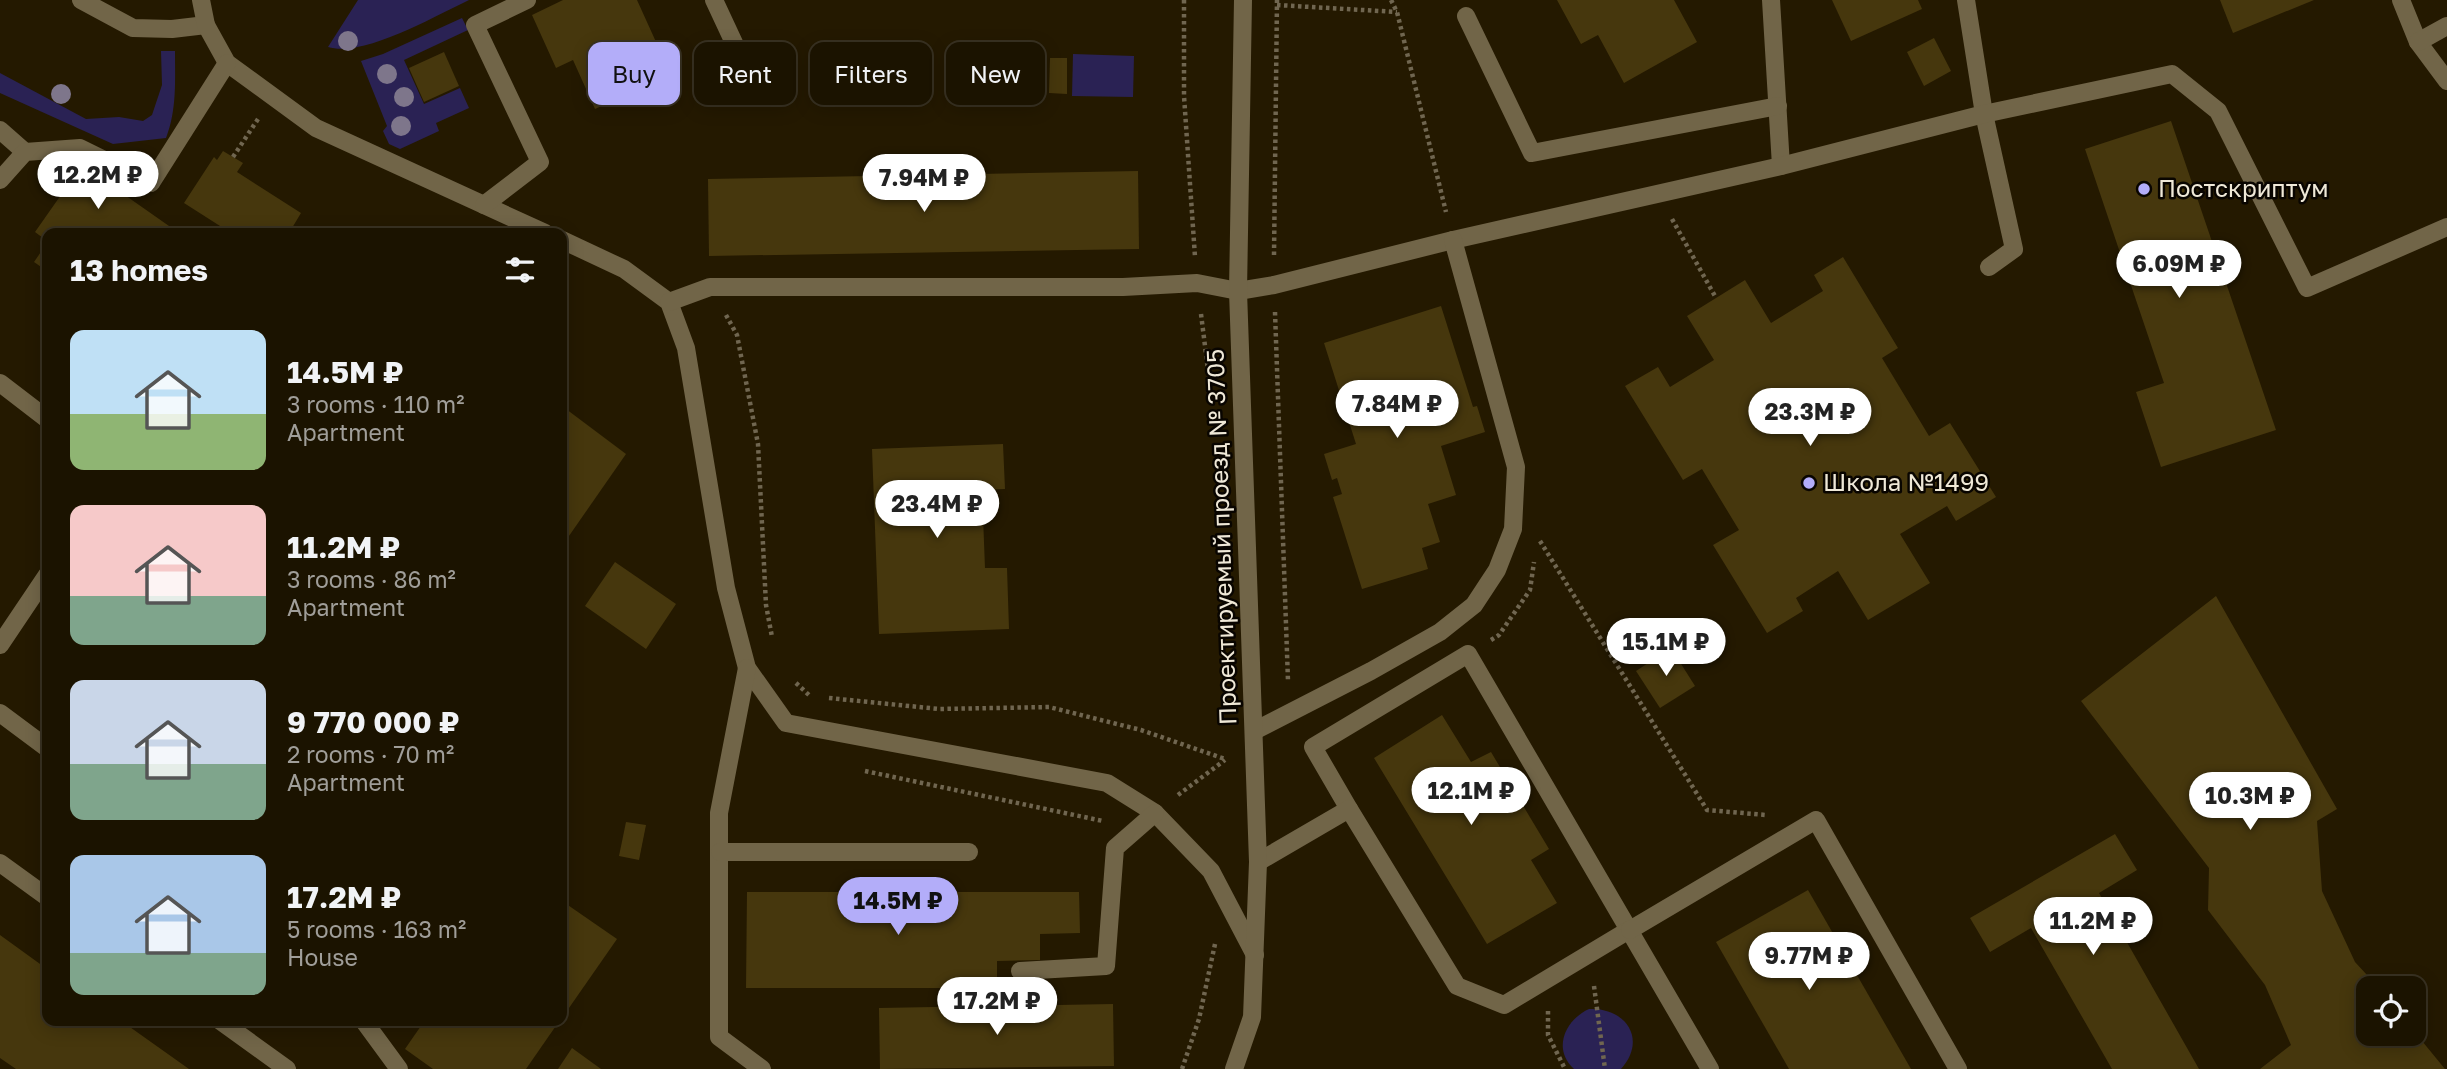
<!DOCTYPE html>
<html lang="en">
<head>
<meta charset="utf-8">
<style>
	:root { --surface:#1b1300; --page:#28200f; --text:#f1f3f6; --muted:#a09e99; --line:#393222; --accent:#b3adf9 }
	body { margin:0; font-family:"Golos Text",sans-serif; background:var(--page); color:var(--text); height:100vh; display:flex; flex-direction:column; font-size:26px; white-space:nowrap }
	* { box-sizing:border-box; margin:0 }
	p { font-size:23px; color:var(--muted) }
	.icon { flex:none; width:38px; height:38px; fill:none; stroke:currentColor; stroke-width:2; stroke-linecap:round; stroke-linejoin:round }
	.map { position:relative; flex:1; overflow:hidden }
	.panel { position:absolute; left:42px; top:228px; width:525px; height:798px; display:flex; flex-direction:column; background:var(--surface); border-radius:14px; box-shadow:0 4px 18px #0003,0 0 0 2px var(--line) }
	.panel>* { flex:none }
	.hud { position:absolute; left:588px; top:42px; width:665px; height:63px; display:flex; gap:14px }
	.tools { position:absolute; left:2356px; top:976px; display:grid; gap:14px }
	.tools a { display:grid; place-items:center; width:70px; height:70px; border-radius:14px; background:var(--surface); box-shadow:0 4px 18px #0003,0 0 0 2px var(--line); font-size:35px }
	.price { position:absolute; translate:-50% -60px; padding:0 16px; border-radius:24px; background:#fff; color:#222; font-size:23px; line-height:46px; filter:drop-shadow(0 2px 4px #0008) }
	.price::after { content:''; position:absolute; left:50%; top:42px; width:21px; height:16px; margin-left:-10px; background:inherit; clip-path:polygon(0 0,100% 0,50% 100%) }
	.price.active { background:var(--accent); color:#111 }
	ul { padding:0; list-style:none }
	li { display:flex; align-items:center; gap:21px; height:175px; padding:0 28px }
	li span { display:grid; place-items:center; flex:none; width:196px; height:140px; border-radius:14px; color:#555 }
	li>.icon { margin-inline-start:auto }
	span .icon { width:84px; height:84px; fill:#fffc; stroke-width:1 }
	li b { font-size:30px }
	h2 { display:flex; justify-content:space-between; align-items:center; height:84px; padding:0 28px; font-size:30px }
	.tag { padding:0 24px; border-radius:14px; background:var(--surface); box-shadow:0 4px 18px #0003,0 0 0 2px var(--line); font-size:24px; line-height:63px }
	.tag.active { background:var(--accent); color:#111 }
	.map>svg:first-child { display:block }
	.green { fill:#2a2254 }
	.building { fill:#46370d }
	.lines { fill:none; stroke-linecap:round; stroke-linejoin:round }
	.path { stroke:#706650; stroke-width:4.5; stroke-dasharray:3.5 3.5; stroke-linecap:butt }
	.minor { stroke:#716548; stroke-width:18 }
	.tree { fill:#7e768b }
	.poi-dot { fill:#b3adf9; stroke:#090500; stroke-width:2.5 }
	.labels { text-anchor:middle; stroke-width:5; stroke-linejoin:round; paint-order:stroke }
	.poi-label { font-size:24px; fill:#efe8d7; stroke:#090500; text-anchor:start }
	.street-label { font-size:24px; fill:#efe8d7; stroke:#090500 }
</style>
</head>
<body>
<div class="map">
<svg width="2447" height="1069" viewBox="0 0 2447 1069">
	<rect width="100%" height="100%" fill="#241900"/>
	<!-- green -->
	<g class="green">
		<path d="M358,0H469C435,16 363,58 328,47Z"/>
		<polygon points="462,18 468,30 404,60 424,104 460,88 469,108 436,123 439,131 400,149 389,144 383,131 387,126 361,61 383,54"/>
		<path d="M161,51H175C175,81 177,110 166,138L113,144L0,93V73L86,119L119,117L143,121L152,115L162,85Z"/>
		<polygon points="1073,54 1134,56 1133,97 1072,96"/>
		<path d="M1589,1009C1625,1007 1648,1039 1621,1069H1574C1552,1049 1565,1020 1589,1009Z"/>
	</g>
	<!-- building -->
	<g class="building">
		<polygon points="563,0 637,0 671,75 595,109 573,60 556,68 532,15"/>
		<polygon points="1557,0 1674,0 1697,42 1624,83 1598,35 1581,44"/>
		<polygon points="1832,0 1918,0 1922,9 1851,41"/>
		<polygon points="2220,0 2314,0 2233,33"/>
		<polygon points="1934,38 1951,71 1924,86 1907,52"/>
		<polygon points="444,52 459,86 424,102 409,68"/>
		<polygon points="1050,58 1067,58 1067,94 1049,93"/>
		<polygon points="2171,121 2276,430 2161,467 2136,392 2164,383 2085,149"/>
		<polygon points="223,151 243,163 237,172 301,213 289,233 231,233 184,203 214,157 217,160"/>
		<polygon points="82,165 179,233 47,233 47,241 35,232"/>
		<polygon points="1138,171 1139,249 709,256 708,179"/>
		<polygon points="47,243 47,271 34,262"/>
		<polygon points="1843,257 1898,348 1882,358 1929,436 1950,423 1996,497 1956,521 1947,506 1900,534 1930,583 1868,620 1838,571 1796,598 1803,611 1767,633 1713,545 1739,530 1702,469 1683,480 1625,386 1658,367 1670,387 1714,360 1687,316 1745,280 1771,323 1823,291 1814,275"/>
		<polygon points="1441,306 1473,407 1477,406 1485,432 1441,446 1456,495 1428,504 1440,542 1422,548 1428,569 1362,589 1333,497 1342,494 1337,478 1332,480 1324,454 1356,444 1324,343"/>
		<polygon points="562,406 626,454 562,546"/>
		<polygon points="1003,444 1005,489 982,490 985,568 1007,568 1009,629 879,634 872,449"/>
		<polygon points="615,562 676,604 646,649 585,606"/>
		<polygon points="2216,596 2337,809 2317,821 2322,891 2355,962 2380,989 2368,989 2368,1034 2413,1034 2413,1030 2445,1069 2260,1069 2291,1045 2265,985 2208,910 2209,868 2081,701"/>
		<polygon points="1671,648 1695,686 1660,708 1636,671"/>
		<polygon points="1442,715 1471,762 1491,752 1549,849 1531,860 1557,903 1487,944 1374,758"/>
		<polygon points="626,822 646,825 639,860 619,856"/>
		<polygon points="2115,834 2137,870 2099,893 2199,1069 2112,1069 2031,928 1990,952 1970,918"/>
		<polygon points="1808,890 1911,1069 1789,1069 1716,942"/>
		<polygon points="747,892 1079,892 1080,933 1040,934 1040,960 997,961 997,988 746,988"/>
		<polygon points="562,901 617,939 562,1018"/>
		<polygon points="0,935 47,969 47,1020 120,1020 189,1069 16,1069 0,1058"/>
		<polygon points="1113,1004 1114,1066 880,1069 879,1008"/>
		<polygon points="425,1020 560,1020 526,1069 433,1069 405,1049"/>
		<polygon points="572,1048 601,1069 558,1069"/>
	</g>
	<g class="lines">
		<!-- path -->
		<g class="path">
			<polyline points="1184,0 1184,96 1195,257"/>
			<polyline points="1391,0 1397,12 1446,212"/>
			<polyline points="1277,5 1397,12"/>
			<polyline points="233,157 258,119"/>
			<polyline points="1672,219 1716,298"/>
			<polyline points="1274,255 1277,0"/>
			<polyline points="1275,312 1288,681"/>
			<polyline points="1201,314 1209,378"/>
			<polyline points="726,315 737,335 758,444 766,605 772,637"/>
			<polyline points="1540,541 1707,810 1766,815"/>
			<polyline points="1491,640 1499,635 1530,590 1534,562"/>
			<polyline points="796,683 810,696"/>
			<polyline points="829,698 939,709 1049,707 1141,730 1225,759"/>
			<polyline points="865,771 1103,821"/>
			<polyline points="1178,795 1225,760"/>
			<polyline points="1594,986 1605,1069"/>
			<polyline points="1548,1011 1548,1035 1565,1069"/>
			<polyline points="1182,1069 1199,1019 1215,944"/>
		</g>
		<!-- minor -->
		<g class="minor">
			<polyline points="81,0 133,28 172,29 206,25"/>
			<polyline points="201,0 206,25 227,63 316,128 545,233"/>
			<polyline points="714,0 735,45"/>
			<polyline points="1771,0 1781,166"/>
			<polyline points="1966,0 1984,114 2014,249 1989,267"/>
			<polyline points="2401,0 2418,42 2447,81"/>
			<polyline points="1466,16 1532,153 1778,106"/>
			<polyline points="2418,42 2447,26"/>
			<polyline points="0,130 25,152"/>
			<polyline points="0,180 25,152 80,148 151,183 227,63"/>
			<polyline points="484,205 540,162 475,25 527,0"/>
			<polyline points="562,240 624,269 669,302 686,348 726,588 747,668 786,723 1107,783 1155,813 1211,871 1255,955"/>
			<polyline points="669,302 710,287 1123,287 1197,283 1238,291 1274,285 1453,240 1781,166 1984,114 2172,74 2218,111 2307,288 2447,227"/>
			<polyline points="0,383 47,419"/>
			<polyline points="0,645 47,575"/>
			<polyline points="747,668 719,813 719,1037 762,1069"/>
			<polyline points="0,713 47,748"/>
			<polyline points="1254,731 1371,671 1440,632 1474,605 1497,570 1513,529 1516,467 1453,240"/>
			<polyline points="1349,809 1313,747 1468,654 1629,930"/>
			<polyline points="720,852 969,852"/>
			<polyline points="1258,862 1349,809 1457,986 1504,1005 1629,930 1710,1069"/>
			<polyline points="0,863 47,897"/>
			<polyline points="1630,930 1816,820 1958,1069"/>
			<polyline points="1020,971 1106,966 1115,848 1155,813"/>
			<polyline points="219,1020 287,1069"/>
			<polyline points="363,1020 399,1069"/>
			<polyline points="1234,1069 1252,1017 1258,862 1238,291 1243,0"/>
		</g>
	</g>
	<!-- trees -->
	<g class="tree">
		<circle cx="348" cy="41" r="10"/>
		<circle cx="387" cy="74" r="10"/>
		<circle cx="61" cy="94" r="10"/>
		<circle cx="404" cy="97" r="10"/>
		<circle cx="401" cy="126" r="10"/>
	</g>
	<!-- markers -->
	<g class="poi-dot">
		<circle cx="2144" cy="189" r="7"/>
		<circle cx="1809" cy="483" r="7"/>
	</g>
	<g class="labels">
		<!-- poi labels -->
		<g class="poi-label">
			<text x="2158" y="197">Постскриптум</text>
			<text x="1823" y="491">Школа №1499</text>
		</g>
		<!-- street labels -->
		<g class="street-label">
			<text transform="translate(1222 537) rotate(-92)" y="8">Проектируемый проезд № 3705</text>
		</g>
	</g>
</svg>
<div class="tools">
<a><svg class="icon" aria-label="locate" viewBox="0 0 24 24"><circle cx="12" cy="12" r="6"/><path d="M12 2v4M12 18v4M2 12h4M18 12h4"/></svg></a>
</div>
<b class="price" style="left:98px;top:211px">12.2M ₽</b>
<b class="price" style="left:924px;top:214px">7.94M ₽</b>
<b class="price" style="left:2179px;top:300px">6.09M ₽</b>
<b class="price" style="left:1397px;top:440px">7.84M ₽</b>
<b class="price" style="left:1810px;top:448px">23.3M ₽</b>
<b class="price" style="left:937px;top:540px">23.4M ₽</b>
<b class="price" style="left:1666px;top:678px">15.1M ₽</b>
<b class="price" style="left:1471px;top:827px">12.1M ₽</b>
<b class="price" style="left:2250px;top:832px">10.3M ₽</b>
<b class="price active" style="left:898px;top:937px">14.5M ₽</b>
<b class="price" style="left:2093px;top:957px">11.2M ₽</b>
<b class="price" style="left:1809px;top:992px">9.77M ₽</b>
<b class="price" style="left:997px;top:1037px">17.2M ₽</b>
<div class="hud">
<a class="tag active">Buy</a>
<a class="tag">Rent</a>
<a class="tag">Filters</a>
<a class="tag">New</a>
</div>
<section class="panel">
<h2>13 homes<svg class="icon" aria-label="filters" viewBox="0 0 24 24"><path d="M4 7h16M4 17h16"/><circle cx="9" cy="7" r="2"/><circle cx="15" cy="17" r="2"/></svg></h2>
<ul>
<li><span style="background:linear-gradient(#bfe0f5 60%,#8fb573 0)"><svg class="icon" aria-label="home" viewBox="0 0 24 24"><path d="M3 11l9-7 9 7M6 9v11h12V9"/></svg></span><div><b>14.5M ₽</b><p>3 rooms · 110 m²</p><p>Apartment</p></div></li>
<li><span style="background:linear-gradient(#f6c9c9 65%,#7fa58c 0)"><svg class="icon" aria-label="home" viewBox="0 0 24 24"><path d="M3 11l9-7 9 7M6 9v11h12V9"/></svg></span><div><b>11.2M ₽</b><p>3 rooms · 86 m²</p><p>Apartment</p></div></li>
<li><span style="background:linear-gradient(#c9d6e8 60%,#7fa58c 0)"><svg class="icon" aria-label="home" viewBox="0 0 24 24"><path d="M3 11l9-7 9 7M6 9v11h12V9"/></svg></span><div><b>9 770 000 ₽</b><p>2 rooms · 70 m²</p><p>Apartment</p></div></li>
<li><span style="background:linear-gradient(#a9c7e8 70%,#7fa58c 0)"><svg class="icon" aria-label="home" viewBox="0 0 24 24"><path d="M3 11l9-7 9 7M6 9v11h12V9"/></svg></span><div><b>17.2M ₽</b><p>5 rooms · 163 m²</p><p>House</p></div></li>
</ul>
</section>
</div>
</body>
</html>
